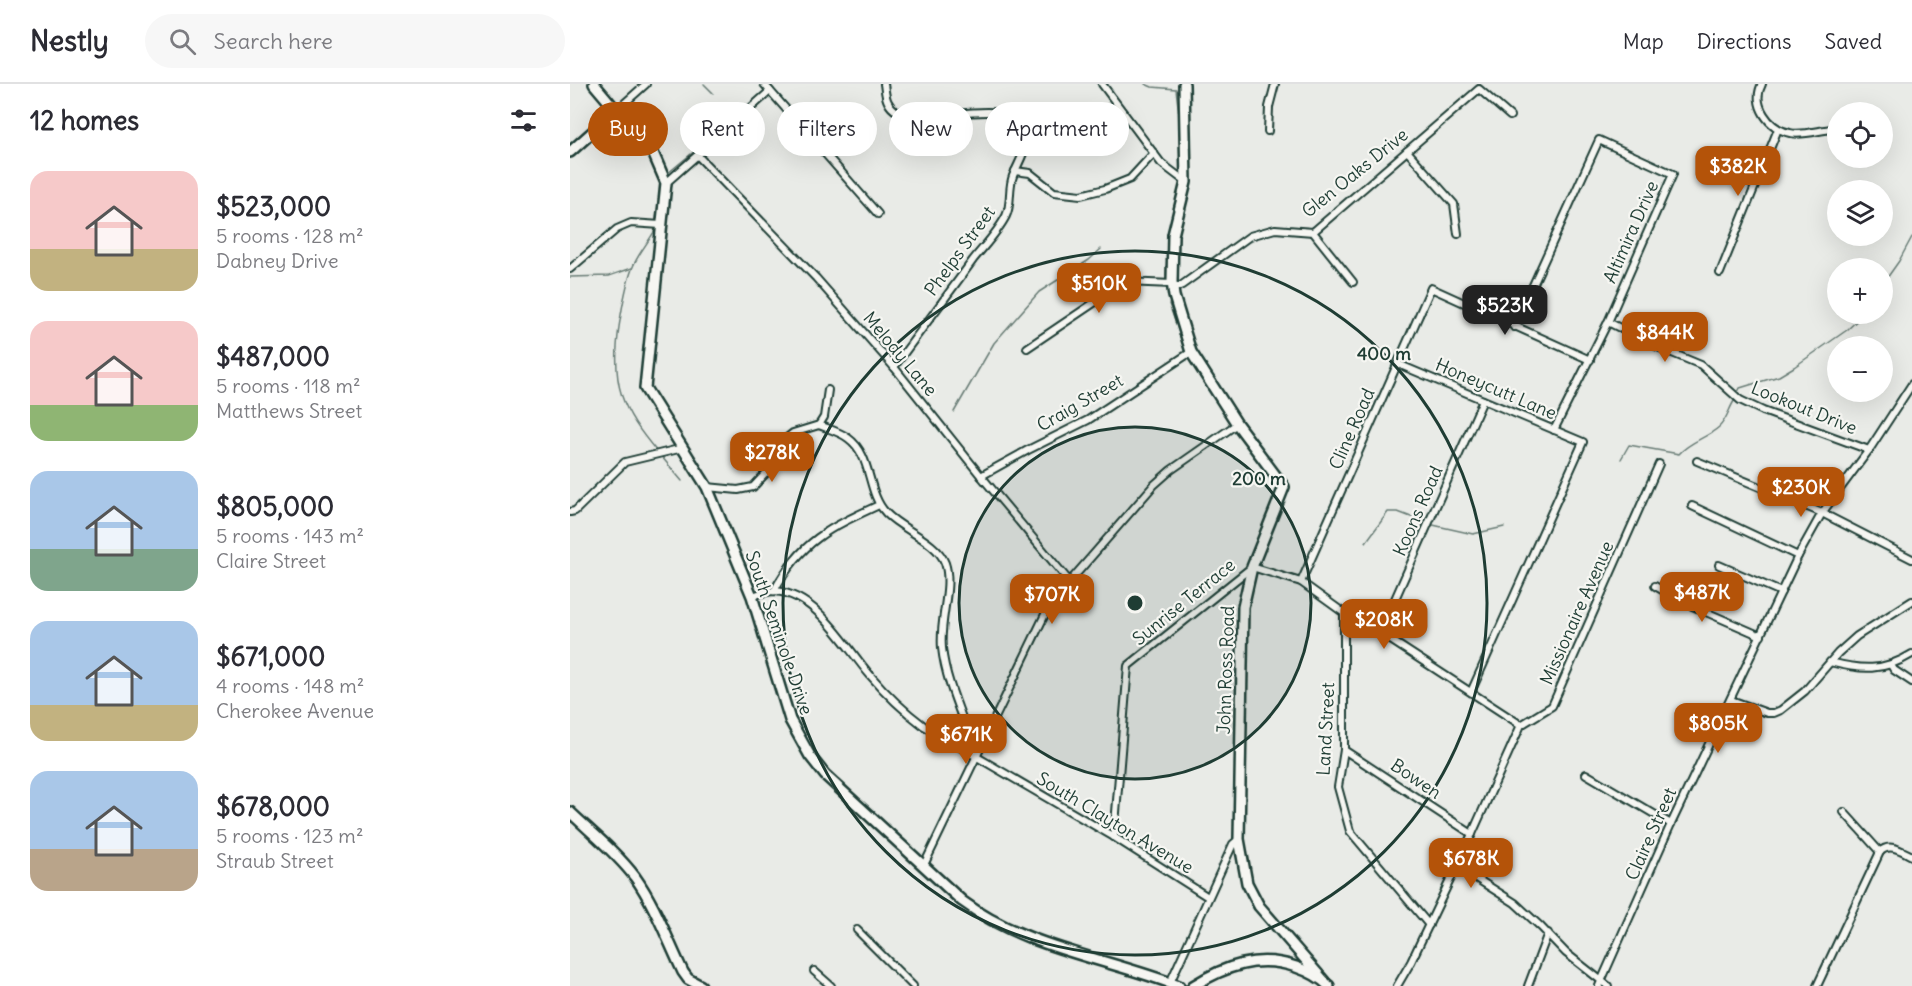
<!DOCTYPE html>
<html lang="en">
<head>
<meta charset="utf-8">
<style>
	:root { --surface:#fff; --page:#f7f7f7; --text:#2b2b33; --muted:#7c7c81; --line:#e1e1e2; --accent:#b45309 }
	body { margin:0; font-family:Delius,sans-serif; background:var(--page); color:var(--text); height:100vh; display:flex; flex-direction:column; font-size:22px; white-space:nowrap }
	* { box-sizing:border-box; margin:0 }
	p { font-size:20px; color:var(--muted) }
	.icon { flex:none; width:33px; height:33px; fill:none; stroke:currentColor; stroke-width:2; stroke-linecap:round; stroke-linejoin:round }
	.map { position:relative; flex:1; overflow:hidden }
	.drawer { display:flex; flex-direction:column; background:var(--surface); width:570px }
	.drawer>* { flex:none }
	.banner { position:absolute; left:18px; top:18px; width:570px; height:54px; display:flex; gap:12px }
	.buttons { position:absolute; left:1257px; top:18px; display:grid; gap:12px }
	.buttons a { display:grid; place-items:center; width:66px; height:66px; border-radius:50%; background:var(--surface); box-shadow:0 6px 24px #0002; font-size:30px }
	.price { position:absolute; translate:-50% -51px; padding:0 14px; border-radius:12px; background:var(--accent); color:#fff; font-size:20px; line-height:39px; filter:drop-shadow(0 2px 3px #0008) }
	.price::after { content:''; position:absolute; left:50%; top:36px; width:18px; height:14px; margin-left:-9px; background:inherit; clip-path:polygon(0 0,100% 0,50% 100%) }
	.price.current { background:#222; color:#fff }
	ul { padding:0; list-style:none }
	li { display:flex; align-items:center; gap:18px; height:150px; padding:0 30px }
	li span { display:grid; place-items:center; flex:none; width:168px; height:120px; border-radius:18px; color:#555 }
	li>.icon { margin-inline-start:auto }
	span .icon { width:72px; height:72px; fill:#fffc; stroke-width:1 }
	li b { font-size:26px }
	h2 { display:flex; justify-content:space-between; align-items:center; height:72px; padding:0 30px; font-size:26px }
	.tag { padding:0 21px; border-radius:27px; background:var(--surface); box-shadow:0 6px 24px #0002; font-size:21px; line-height:54px }
	.tag.current { background:var(--accent); color:#fff }
	header { display:flex; align-items:center; gap:36px; box-sizing:border-box; height:84px; padding:0 30px; background:var(--surface); border-bottom:2px solid var(--line) }
	header strong { font-size:28px }
	nav { display:flex; gap:33px; margin-inline-start:auto; font-size:21px }
	.search { width:420px; height:54px; background:var(--page); display:flex; align-items:center; gap:15px; box-sizing:border-box; padding:0 21px; border-radius:33px; color:var(--muted); font-size:22px }
	main { display:flex; flex:1; min-height:0 }
	.map>svg:first-child { display:block }
	.lines { fill:none; stroke-linecap:round; stroke-linejoin:round }
	.stream { stroke:#687c75; stroke-width:1.5 }
	.street-casing { stroke:#1f3d34; stroke-width:10 }
	.secondary-casing { stroke:#1f3d34; stroke-width:14 }
	.street { stroke:#f6f6f2; stroke-width:6 }
	.secondary { stroke:#f6f6f2; stroke-width:9 }
	.ring { fill:none; stroke:#1f3d34; stroke-width:3 }
	.labels { text-anchor:middle; stroke-width:4.5; stroke-linejoin:round; paint-order:stroke }
	.street-label { font-size:18px; fill:#1f3d34; stroke:#f6f6f2 }
	.centre { fill:#1f3d34; stroke:#f6f6f2; stroke-width:3 }
	.ring-label { font-size:18px; text-anchor:middle; font-weight:bold; fill:#1f3d34; stroke:#f6f6f2; stroke-width:4.5; stroke-linejoin:round; paint-order:stroke }
</style>
</head>
<body>
<header>
<strong>Nestly</strong>
<div class="search"><svg class="icon" aria-label="search" viewBox="0 0 24 24"><circle cx="10" cy="10" r="6"/><path d="M15 15l6 6"/></svg>Search here</div>
<nav><a>Map</a><a>Directions</a><a>Saved</a></nav>
</header>
<main>
<section class="drawer">
<h2>12 homes<svg class="icon" aria-label="filters" viewBox="0 0 24 24"><path d="M4 7h16M4 17h16"/><circle cx="9" cy="7" r="2"/><circle cx="15" cy="17" r="2"/></svg></h2>
<ul>
<li><span style="background:linear-gradient(#f6c9c9 65%,#c2b280 0)"><svg class="icon" aria-label="home" viewBox="0 0 24 24"><path d="M3 11l9-7 9 7M6 9v11h12V9"/></svg></span><div><b>$523,000</b><p>5 rooms · 128 m²</p><p>Dabney Drive</p></div></li>
<li><span style="background:linear-gradient(#f6c9c9 70%,#8fb573 0)"><svg class="icon" aria-label="home" viewBox="0 0 24 24"><path d="M3 11l9-7 9 7M6 9v11h12V9"/></svg></span><div><b>$487,000</b><p>5 rooms · 118 m²</p><p>Matthews Street</p></div></li>
<li><span style="background:linear-gradient(#a9c7e8 65%,#7fa58c 0)"><svg class="icon" aria-label="home" viewBox="0 0 24 24"><path d="M3 11l9-7 9 7M6 9v11h12V9"/></svg></span><div><b>$805,000</b><p>5 rooms · 143 m²</p><p>Claire Street</p></div></li>
<li><span style="background:linear-gradient(#a9c7e8 70%,#c2b280 0)"><svg class="icon" aria-label="home" viewBox="0 0 24 24"><path d="M3 11l9-7 9 7M6 9v11h12V9"/></svg></span><div><b>$671,000</b><p>4 rooms · 148 m²</p><p>Cherokee Avenue</p></div></li>
<li><span style="background:linear-gradient(#a9c7e8 65%,#b9a48a 0)"><svg class="icon" aria-label="home" viewBox="0 0 24 24"><path d="M3 11l9-7 9 7M6 9v11h12V9"/></svg></span><div><b>$678,000</b><p>5 rooms · 123 m²</p><p>Straub Street</p></div></li>
</ul>
</section>
<div class="map">
<svg width="1342" height="902" viewBox="0 0 1342 902">
	<rect width="100%" height="100%" fill="#e9ebe7"/>
	<filter id="ink" filterUnits="userSpaceOnUse"><feTurbulence type="fractalNoise" baseFrequency=".0167" numOctaves="2"/><feDisplacementMap in="SourceGraphic" scale="12" xChannelSelector="R" yChannelSelector="G"/><feConvolveMatrix kernelMatrix="1 2 1 2 8 2 1 2 1" color-interpolation-filters="sRGB"/></filter>
	<g filter="url(#ink)">
		<g class="lines">
			<!-- stream -->
			<g class="stream">
				<polyline points="134,0 143,9"/>
				<polyline points="575,0 582,3 606,5 610,40"/>
				<polyline points="98,89 127,65"/>
				<polyline points="603,131 607,116"/>
				<polyline points="86,136 90,105"/>
				<path d="M85,146C78,159 67,171 62,185C55,204 52,224 49,243C41,301 51,325 88,369"/>
				<polyline points="596,191 598,156"/>
				<polyline points="0,193 39,192 62,184"/>
				<polyline points="1312,201 1329,177 1342,153"/>
				<polyline points="597,204 598,210"/>
				<polyline points="599,220 614,263"/>
				<polyline points="1168,308 1170,304 1209,292 1224,283 1277,246 1294,230"/>
				<polyline points="384,328 424,259 469,208 519,176 531,165"/>
				<polyline points="91,372 112,397"/>
				<path d="M1051,375L1059,361L1109,370C1120,357 1137,354 1149,343C1156,337 1159,325 1164,317"/>
				<polyline points="863,441 903,450 934,443"/>
				<polyline points="796,458 818,428 828,428 854,438"/>
			</g>
			<defs>
				<g id="street">
					<polyline points="194,0 308,130"/>
					<path d="M314,0C315,5 315,13 318,18C335,54 429,7 451,41C463,59 450,74 443,92C438,104 442,120 436,132C428,148 414,162 403,176C377,212 350,247 324,283"/>
					<polyline points="532,0 591,79 616,98"/>
					<path d="M1192,0C1181,20 1199,45 1220,49C1232,52 1250,46 1262,45"/>
					<polyline points="47,26 76,0"/>
					<polyline points="698,47 699,23 705,0"/>
					<polyline points="837,67 884,120 888,150"/>
					<polyline points="128,72 246,194 324,283 411,392 499,497"/>
					<polyline points="445,87 460,89 484,108 511,111 535,105 560,95 584,69"/>
					<polyline points="96,99 200,7"/>
					<polyline points="743,148 783,198"/>
					<polyline points="0,185 47,145 61,139 91,141"/>
					<polyline points="1150,189 1208,45"/>
					<polyline points="603,205 612,201 680,152 705,145 743,148 909,5 940,32"/>
					<polyline points="1038,238 1090,264 1131,281 1170,316 1193,327 1299,366"/>
					<polyline points="944,243 1029,56 1103,90 1038,238 984,346"/>
					<polyline points="457,264 555,198 602,200"/>
					<polyline points="828,280 1013,358 901,608"/>
					<polyline points="249,341 254,333 258,306"/>
					<polyline points="1127,377 1252,429 1342,475"/>
					<polyline points="411,392 458,366 518,336 621,268"/>
					<path d="M137,403L168,406L183,403L197,388L213,357L223,349L249,341C259,345 270,348 278,354C303,372 296,408 316,429C332,446 367,457 375,479C383,503 369,536 372,564C376,601 395,637 406,673"/>
					<polyline points="1122,422 1228,472"/>
					<polyline points="0,428 5,427 55,378 113,364"/>
					<polyline points="1149,481 1211,508"/>
					<polyline points="731,498 861,204 1020,276"/>
					<polyline points="1085,502 1113,518 1191,552"/>
					<path d="M204,507C231,457 259,444 309,421"/>
					<path d="M182,512C189,510 197,507 205,507C248,511 275,562 300,591C317,611 334,627 354,642L544,753L638,813"/>
					<polyline points="774,529 774,666 768,703 780,747 859,841"/>
					<polyline points="810,549 913,316"/>
					<path d="M1260,578C1291,586 1313,588 1342,570"/>
					<polyline points="1321,581 1324,586 1342,598"/>
					<polyline points="1161,616 1197,629 1204,629 1211,626 1235,607 1268,569 1287,552 1342,517"/>
					<polyline points="774,666 902,750"/>
					<polyline points="1016,690 1101,740"/>
					<polyline points="1274,728 1310,768"/>
					<polyline points="544,753 558,582 682,483 731,498 774,529 810,549 951,641"/>
					<path d="M1310,768C1319,758 1332,767 1342,772"/>
					<polyline points="354,781 480,520 584,401 601,386 667,340"/>
					<polyline points="887,782 945,819 971,843 996,869 1038,902"/>
					<polyline points="287,846 343,902"/>
					<polyline points="244,887 261,902"/>
					<polyline points="599,901 663,760 669,755"/>
					<polyline points="827,902 841,878 902,750 951,641 982,622 1089,380"/>
					<polyline points="958,902 978,849"/>
					<polyline points="1029,902 1101,740 1228,472 1252,429 1299,366 1342,300"/>
					<polyline points="1247,902 1310,768"/>
				</g>
				<g id="secondary">
					<path d="M24,0L84,71L96,99L75,304L137,403L182,512L220,636L240,672L255,691L392,817C455,864 537,874 609,902"/>
					<polyline points="614,0 616,98 603,151 602,198 604,212 621,268 667,340 714,403 682,483 673,523 669,755 677,799 689,822 754,897"/>
					<polyline points="0,68 47,26"/>
					<path d="M0,728C22,749 47,769 65,793C85,821 98,857 113,888L118,895L131,902"/>
					<path d="M623,902C655,882 688,870 726,883C738,887 750,893 759,902"/>
				</g>
			</defs>
			<!-- street casing -->
			<use href="#street" class="street-casing"/>
			<!-- secondary casing -->
			<use href="#secondary" class="secondary-casing"/>
			<!-- street -->
			<use href="#street" class="street"/>
			<!-- secondary -->
			<use href="#secondary" class="secondary"/>
		</g>
	</g>
	<!-- distance rings -->
	<circle cx="565" cy="519" r="176" fill="#1f3d34" fill-opacity=".12"/>
	<g class="ring">
		<circle cx="565" cy="519" r="176"/>
		<circle cx="565" cy="519" r="352"/>
	</g>
	<g class="labels">
		<!-- street labels -->
		<g class="street-label">
			<text transform="translate(785 89) rotate(-39)" y="6">Glen Oaks Drive</text>
			<text transform="translate(1061 148) rotate(-66)" y="6">Altimira Drive</text>
			<text transform="translate(390 167) rotate(-54)" y="6">Phelps Street</text>
			<text transform="translate(330 270) rotate(50)" y="6">Melody Lane</text>
			<text transform="translate(926 305) rotate(23)" y="6">Honeycutt Lane</text>
			<text transform="translate(510 319) rotate(-30)" y="6">Craig Street</text>
			<text transform="translate(1234 324) rotate(22)" y="6">Lookout Drive</text>
			<text transform="translate(782 345) rotate(-66)" y="6">Cline Road</text>
			<text transform="translate(848 427) rotate(-66)" y="6">Koons Road</text>
			<text transform="translate(614 518) rotate(-39)" y="6">Sunrise Terrace</text>
			<text transform="translate(1007 529) rotate(-66)" y="6">Missionaire Avenue</text>
			<text transform="translate(209 549) rotate(71)" y="6">South Seminole Drive</text>
			<text transform="translate(656 586) rotate(-88)" y="6">John Ross Road</text>
			<text transform="translate(756 645) rotate(-87)" y="6">Land Street</text>
			<text transform="translate(846 695) rotate(34)" y="6">Bowen</text>
			<text transform="translate(545 739) rotate(31)" y="6">South Clayton Avenue</text>
			<text transform="translate(1081 750) rotate(-66)" y="6">Claire Street</text>
		</g>
	</g>
	<circle cx="565" cy="519" r="9" class="centre"/>
	<g class="ring-label">
		<text x="814" y="276">400 m</text>
		<text x="689" y="401">200 m</text>
	</g>
</svg>
<div class="buttons">
<a><svg class="icon" aria-label="locate" viewBox="0 0 24 24"><circle cx="12" cy="12" r="6"/><path d="M12 2v4M12 18v4M2 12h4M18 12h4"/></svg></a>
<a><svg class="icon" aria-label="layers" viewBox="0 0 24 24"><path d="M12 4l9 5-9 5-9-5zM3 14l9 5 9-5"/></svg></a>
<a>+</a>
<a>−</a>
</div>
<b class="price" style="left:1168px;top:113px">$382K</b>
<b class="price" style="left:529px;top:230px">$510K</b>
<b class="price current" style="left:935px;top:252px">$523K</b>
<b class="price" style="left:1095px;top:279px">$844K</b>
<b class="price" style="left:202px;top:399px">$278K</b>
<b class="price" style="left:1231px;top:434px">$230K</b>
<b class="price" style="left:1132px;top:539px">$487K</b>
<b class="price" style="left:482px;top:541px">$707K</b>
<b class="price" style="left:814px;top:566px">$208K</b>
<b class="price" style="left:1148px;top:670px">$805K</b>
<b class="price" style="left:396px;top:681px">$671K</b>
<b class="price" style="left:901px;top:805px">$678K</b>
<div class="banner">
<a class="tag current">Buy</a>
<a class="tag">Rent</a>
<a class="tag">Filters</a>
<a class="tag">New</a>
<a class="tag">Apartment</a>
</div>
</div>
</main>
</body>
</html>
